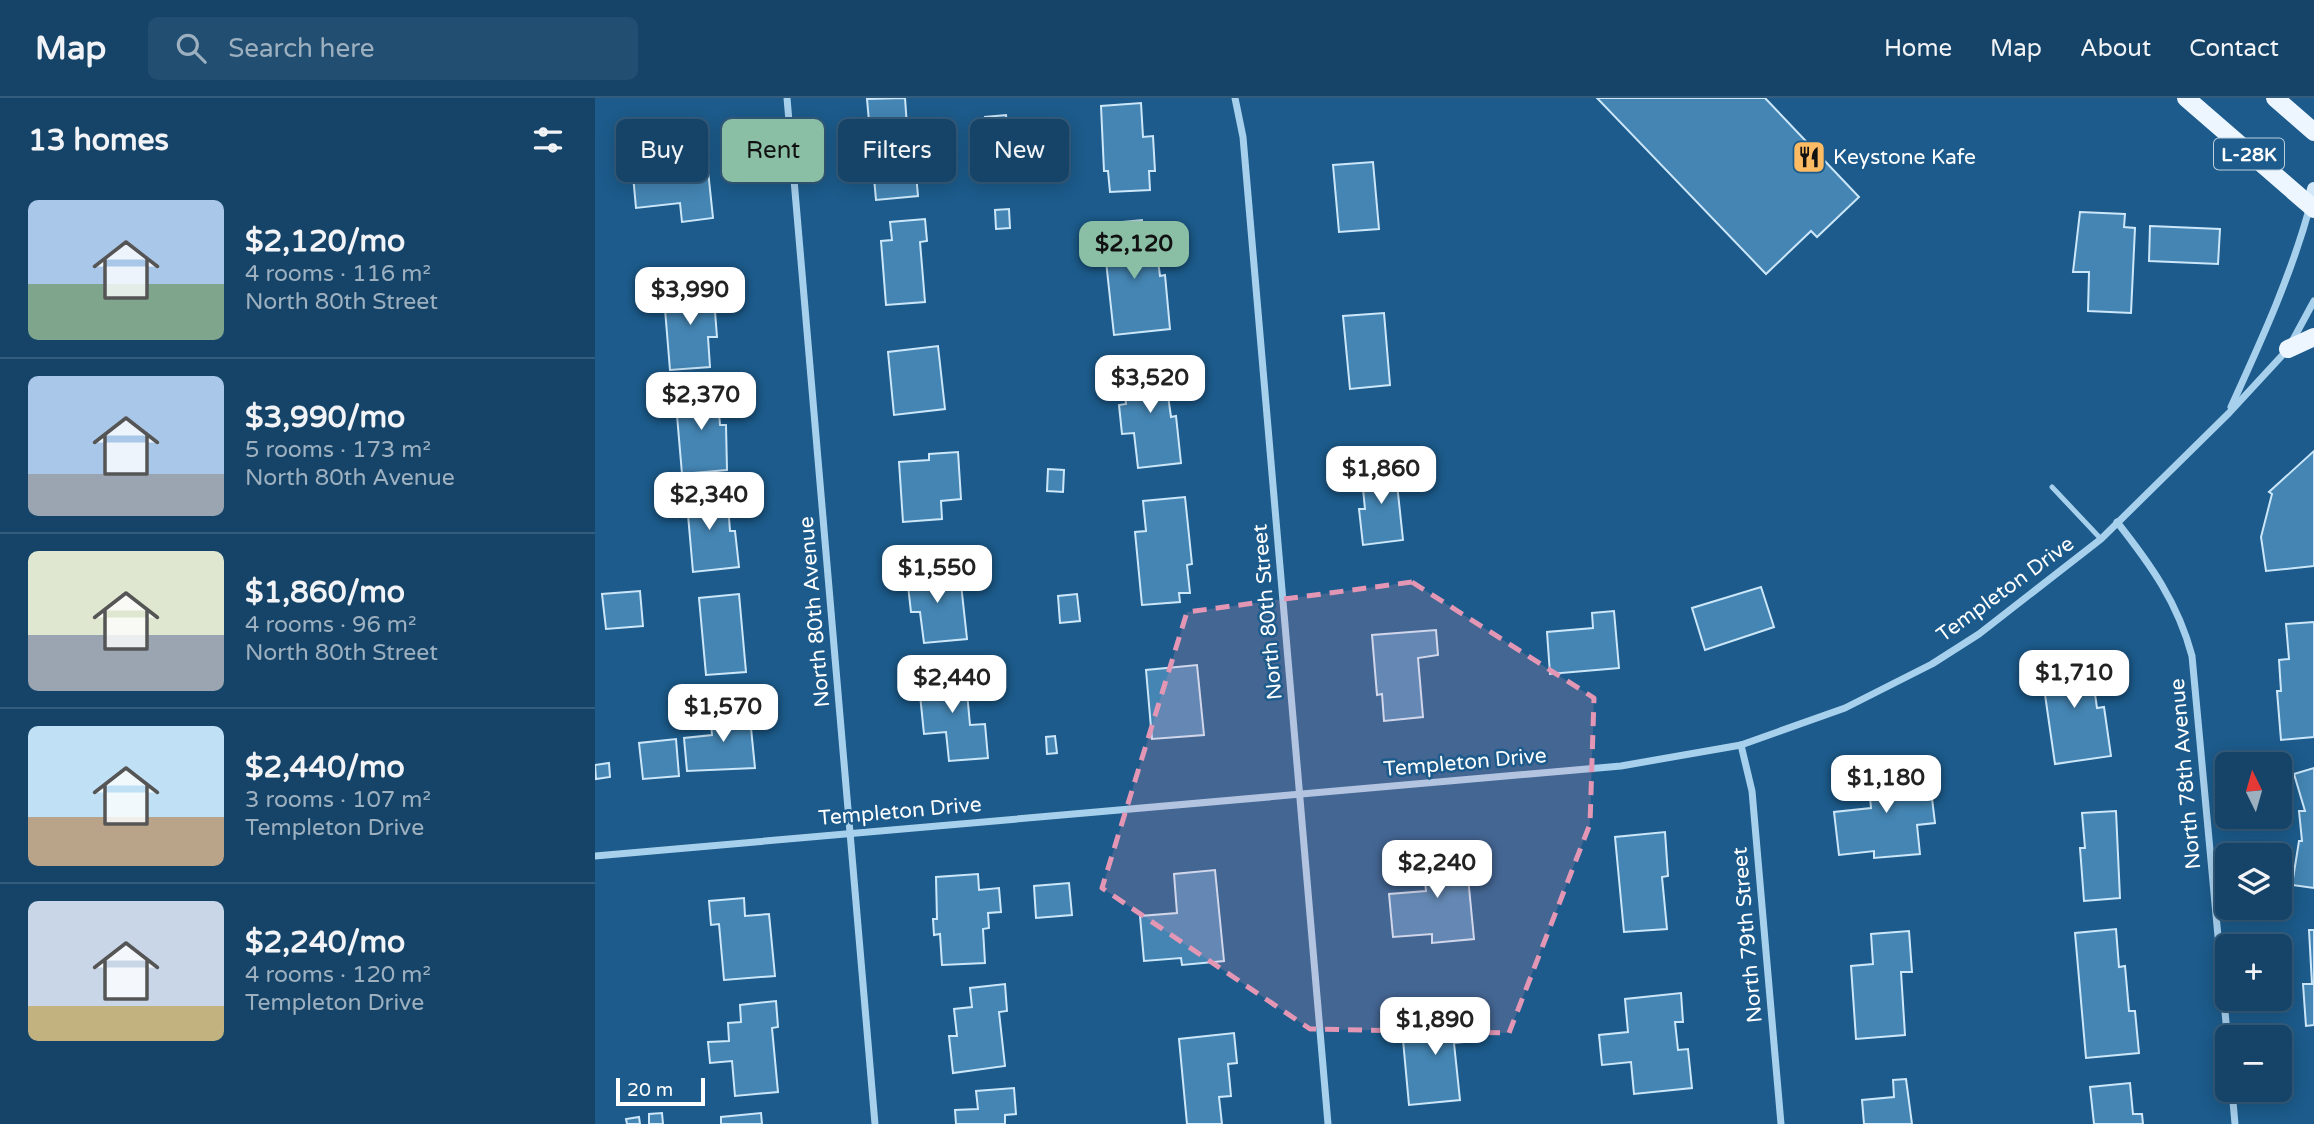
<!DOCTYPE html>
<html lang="en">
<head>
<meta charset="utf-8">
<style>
	:root { --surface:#154468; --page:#224e71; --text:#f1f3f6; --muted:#9db0c0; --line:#345c7c; --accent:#8abfa5 }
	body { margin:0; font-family:"Varela Round",sans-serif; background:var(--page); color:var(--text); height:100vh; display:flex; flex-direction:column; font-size:26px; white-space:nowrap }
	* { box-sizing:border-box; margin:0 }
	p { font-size:23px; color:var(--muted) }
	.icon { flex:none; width:38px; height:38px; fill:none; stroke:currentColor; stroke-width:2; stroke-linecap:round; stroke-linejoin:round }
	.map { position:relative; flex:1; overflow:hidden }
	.sheet { display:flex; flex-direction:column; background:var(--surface); width:595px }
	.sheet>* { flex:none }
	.top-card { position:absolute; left:21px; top:21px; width:665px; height:63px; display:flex; gap:14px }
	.needle { width:46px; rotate:355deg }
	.controls { position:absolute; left:1620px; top:654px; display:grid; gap:14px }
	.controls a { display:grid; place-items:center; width:77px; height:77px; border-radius:10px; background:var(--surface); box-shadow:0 4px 18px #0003,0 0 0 2px var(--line); font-size:35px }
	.scale { position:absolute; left:21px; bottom:18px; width:89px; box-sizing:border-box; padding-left:7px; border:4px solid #fff; border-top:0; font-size:19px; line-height:24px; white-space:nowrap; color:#fff; -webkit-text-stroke:5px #1c5b8b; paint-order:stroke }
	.price { position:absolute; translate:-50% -60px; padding:0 16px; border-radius:14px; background:#fff; color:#222; font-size:23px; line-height:46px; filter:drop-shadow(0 2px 4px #0008) }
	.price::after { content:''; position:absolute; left:50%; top:42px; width:21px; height:16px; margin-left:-10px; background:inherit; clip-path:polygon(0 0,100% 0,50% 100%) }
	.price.active { background:var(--accent); color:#111 }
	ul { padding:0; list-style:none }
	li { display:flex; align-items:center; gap:21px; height:175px; padding:0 28px }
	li+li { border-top:2px solid var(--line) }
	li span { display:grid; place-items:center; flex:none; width:196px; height:140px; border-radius:10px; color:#555 }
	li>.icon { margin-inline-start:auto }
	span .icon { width:84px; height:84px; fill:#fffc; stroke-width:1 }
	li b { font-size:30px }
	h2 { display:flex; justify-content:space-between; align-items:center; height:84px; padding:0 28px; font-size:30px }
	.pill { padding:0 24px; border-radius:10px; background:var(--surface); box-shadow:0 4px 18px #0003,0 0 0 2px var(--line); font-size:24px; line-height:63px }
	.pill.active { background:var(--accent); color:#111 }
	header { display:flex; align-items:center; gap:42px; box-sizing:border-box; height:98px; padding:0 35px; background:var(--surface); border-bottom:2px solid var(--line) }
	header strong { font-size:33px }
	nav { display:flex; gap:38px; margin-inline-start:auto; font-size:24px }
	.search { width:490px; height:63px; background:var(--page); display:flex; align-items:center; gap:18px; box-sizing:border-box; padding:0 24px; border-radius:10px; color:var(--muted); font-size:26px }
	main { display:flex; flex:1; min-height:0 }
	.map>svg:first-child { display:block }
	.building { fill:#4485b3; stroke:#cce7f9; stroke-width:2 }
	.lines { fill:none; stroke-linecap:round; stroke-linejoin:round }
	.lane { stroke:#a7d0ed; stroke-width:5 }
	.street { stroke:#a7d0ed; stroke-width:7 }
	.secondary { stroke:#d3e9f9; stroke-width:14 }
	.primary { stroke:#edf6ff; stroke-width:18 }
	.marked { fill:#e497b5; fill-opacity:0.2; stroke:#e497b5; stroke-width:5; stroke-dasharray:14 9; stroke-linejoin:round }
	.labels { text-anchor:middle; stroke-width:5; stroke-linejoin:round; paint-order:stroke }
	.shield { fill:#1c5b8b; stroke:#bbcedc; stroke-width:2 }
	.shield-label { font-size:19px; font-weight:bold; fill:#fff }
	.poi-label { font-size:21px; fill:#fff; stroke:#1c5b8b; text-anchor:start }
	.street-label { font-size:21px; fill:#fff; stroke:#1c5b8b }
</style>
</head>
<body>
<header>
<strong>Map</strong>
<div class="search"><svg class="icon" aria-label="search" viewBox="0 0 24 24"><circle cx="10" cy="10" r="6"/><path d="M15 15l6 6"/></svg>Search here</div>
<nav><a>Home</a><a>Map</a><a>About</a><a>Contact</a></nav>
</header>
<main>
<section class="sheet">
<h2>13 homes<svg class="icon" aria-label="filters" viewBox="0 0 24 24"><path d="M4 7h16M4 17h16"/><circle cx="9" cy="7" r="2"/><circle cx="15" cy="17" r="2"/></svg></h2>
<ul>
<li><span style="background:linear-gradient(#a9c7e8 60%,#7fa58c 0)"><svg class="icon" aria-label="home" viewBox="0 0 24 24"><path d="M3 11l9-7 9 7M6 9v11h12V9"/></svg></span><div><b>$2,120/mo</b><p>4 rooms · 116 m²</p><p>North 80th Street</p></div></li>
<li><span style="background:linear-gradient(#a9c7e8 70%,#9aa5b1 0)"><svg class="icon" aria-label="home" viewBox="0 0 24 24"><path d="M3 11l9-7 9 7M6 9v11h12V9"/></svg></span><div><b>$3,990/mo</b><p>5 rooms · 173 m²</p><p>North 80th Avenue</p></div></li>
<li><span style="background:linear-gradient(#dfe7d0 60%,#9aa5b1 0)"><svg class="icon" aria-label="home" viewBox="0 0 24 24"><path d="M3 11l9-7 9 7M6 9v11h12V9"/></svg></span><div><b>$1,860/mo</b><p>4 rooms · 96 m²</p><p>North 80th Street</p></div></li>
<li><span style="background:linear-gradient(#bfe0f5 65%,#b9a48a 0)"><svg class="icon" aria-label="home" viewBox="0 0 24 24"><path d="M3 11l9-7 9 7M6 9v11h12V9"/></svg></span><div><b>$2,440/mo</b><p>3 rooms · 107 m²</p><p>Templeton Drive</p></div></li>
<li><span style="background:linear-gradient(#c9d6e8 75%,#c2b280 0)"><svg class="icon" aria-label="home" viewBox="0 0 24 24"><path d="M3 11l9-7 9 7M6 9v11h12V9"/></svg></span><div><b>$2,240/mo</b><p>4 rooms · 120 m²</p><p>Templeton Drive</p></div></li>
</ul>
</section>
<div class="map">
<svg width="1719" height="1026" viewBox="0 0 1719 1026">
	<rect width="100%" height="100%" fill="#1c5b8b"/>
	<!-- building -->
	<g class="building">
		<polygon points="310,0 313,42 318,42 323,98 281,102 272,1"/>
		<polygon points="1002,0 1170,0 1264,99 1222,139 1216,133 1171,176"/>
		<polygon points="546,5 548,39 558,38 560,73 554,73 555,92 515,94 513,73 509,73 506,8"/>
		<polygon points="411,17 413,36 392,38 390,19"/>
		<polygon points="80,62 80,66 112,63 118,120 87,124 85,105 41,110 37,66"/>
		<polygon points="778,64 784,131 744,134 738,67"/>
		<polygon points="414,111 415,130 401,131 400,112"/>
		<polygon points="1485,114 1530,116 1529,129 1540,130 1536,215 1493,213 1494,174 1478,174"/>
		<polygon points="330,121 332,143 325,144 330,204 291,207 286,143 297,142 295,124"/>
		<polygon points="547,122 551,156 562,155 565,178 570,177 575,231 519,237 507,126"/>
		<polygon points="1555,128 1625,131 1623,166 1554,163"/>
		<polygon points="118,188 122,239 113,239 115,269 75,272 69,199 82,198 81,191"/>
		<polygon points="789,215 795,287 755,291 748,218"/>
		<polygon points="343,248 350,311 299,317 293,254"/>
		<polygon points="568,262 576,319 581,318 586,365 543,370 539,335 527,336 524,307 531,306 527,266"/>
		<polygon points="122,291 125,327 131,327 132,372 87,376 80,294"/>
		<polygon points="1719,353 1719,468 1671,473 1666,439 1677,396 1674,394"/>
		<polygon points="363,354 366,401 346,403 347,421 308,424 304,364 334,362 334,356"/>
		<polygon points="800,367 808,442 768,447 764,411 770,411 766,371"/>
		<polygon points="453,371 469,372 468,394 452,393"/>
		<polygon points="126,394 127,406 133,406 135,433 140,433 144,469 98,474 93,417 82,419 80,403 87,403 86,399"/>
		<polygon points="590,399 597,466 592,467 595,495 584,495 585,504 547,507 540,434 551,433 548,403"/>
		<polygon points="345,467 347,489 366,486 372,541 329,545 325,514 316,514 311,470"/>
		<polygon points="1166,489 1179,529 1110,552 1097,510"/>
		<polygon points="45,493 48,528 11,531 7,496"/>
		<polygon points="144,496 151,574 111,577 104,500"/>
		<polygon points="482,496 485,523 465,525 463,498"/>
		<polygon points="1019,513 1024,570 955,576 952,534 998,530 997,515"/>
		<polygon points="1719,524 1719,639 1686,642 1682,593 1686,593 1684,562 1694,561 1691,526"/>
		<polygon points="841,532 843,557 823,560 828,619 789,623 787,596 782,597 777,537"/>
		<polygon points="1494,554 1502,610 1509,609 1516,658 1460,666 1445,562"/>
		<polygon points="602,567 609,637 557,641 551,572"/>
		<polygon points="370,572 375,627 390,626 393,660 354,663 351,634 329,636 323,577"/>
		<polygon points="154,610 160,670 92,673 89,640 117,637 115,614"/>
		<polygon points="460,638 462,655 452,656 451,639"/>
		<polygon points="81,641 84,678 48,681 44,645"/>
		<polygon points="1315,663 1318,694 1336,692 1340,725 1322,727 1325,756 1279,760 1279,753 1244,757 1239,714 1276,710 1272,668"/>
		<polygon points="14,665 15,679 1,681 0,667"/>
		<polygon points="1719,670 1719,790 1697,787 1704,743 1707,743 1704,713 1710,713 1699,676"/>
		<polygon points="1521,713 1525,800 1489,803 1485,750 1490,750 1487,715"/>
		<polygon points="1070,734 1073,778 1067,779 1072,831 1029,834 1020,739"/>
		<polygon points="870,748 879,841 837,845 837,836 798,839 794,796 831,793 827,752"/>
		<polygon points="620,772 629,863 587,867 586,860 549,863 545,818 582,815 579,776"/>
		<polygon points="383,776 384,792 404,790 406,814 393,815 394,830 388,831 390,865 347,867 345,836 339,837 338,821 342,821 341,779"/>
		<polygon points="474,785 477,817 441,820 439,788"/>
		<polygon points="149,800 150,818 174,816 180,878 129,882 124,826 116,827 114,803"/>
		<polygon points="1521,831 1524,869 1530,868 1534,913 1540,913 1544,955 1491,960 1480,835"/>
		<polygon points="1714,832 1719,832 1719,927 1711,928 1708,886 1717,886"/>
		<polygon points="1314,833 1317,874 1306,874 1310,937 1261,941 1256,868 1278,866 1276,836"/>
		<polygon points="410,886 412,913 404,914 410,968 358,975 354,938 362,938 359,911 377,909 375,890"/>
		<polygon points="1086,895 1088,924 1080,924 1083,952 1093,951 1097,990 1039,996 1036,964 1007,967 1004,937 1033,934 1030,901"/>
		<polygon points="181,903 183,929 177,930 183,994 140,998 137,963 115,965 113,944 134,943 133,925 146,924 145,907"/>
		<polygon points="865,905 868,944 859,945 865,1002 814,1007 808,942 830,940 827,908"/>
		<polygon points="639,935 642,965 633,966 636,998 624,999 627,1026 592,1026 584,941"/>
		<polygon points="1311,981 1317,1026 1269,1026 1267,1002 1299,999 1298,982"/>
		<polygon points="1535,985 1538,1016 1547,1016 1548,1026 1499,1026 1495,989"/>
		<polygon points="419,990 421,1016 410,1017 410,1026 361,1026 360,1012 383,1011 381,993"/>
		<polygon points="67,1015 68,1026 54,1026 54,1016"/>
		<polygon points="166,1015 167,1026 126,1026 126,1019"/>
		<polygon points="44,1019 45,1026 32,1026 31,1021"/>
	</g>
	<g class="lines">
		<!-- lane -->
		<polyline class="lane" points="1457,389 1506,441"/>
		<!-- street -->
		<g class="street">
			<polyline points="192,0 280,1026"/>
			<polyline points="640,0 648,39 733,1026"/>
			<path d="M1636,309C1666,243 1696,178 1715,108"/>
			<path d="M1522,424C1556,467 1583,505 1597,558L1633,946"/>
			<polyline points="1146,647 1157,693 1186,1026"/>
			<polyline points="0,758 1026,668 1146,647 1250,610 1337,566 1384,536 1506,441 1634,315 1693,251 1719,203"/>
			<polyline points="1637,992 1640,1026"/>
		</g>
		<!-- secondary -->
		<polyline class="secondary" points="1715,108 1719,91"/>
		<!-- primary -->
		<g class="primary">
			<polyline points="1591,0 1719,111"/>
			<polyline points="1680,0 1719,34"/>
			<polyline points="1693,251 1719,239"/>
		</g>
	</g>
	<!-- marked area -->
	<path class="marked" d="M817,484L999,600L995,726L914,935L715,931L507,790L592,514Z"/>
	<!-- icons -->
	<defs>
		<symbol id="restaurant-square" viewBox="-11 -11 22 22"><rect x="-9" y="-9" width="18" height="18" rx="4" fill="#fdbc64" stroke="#1c5b8b"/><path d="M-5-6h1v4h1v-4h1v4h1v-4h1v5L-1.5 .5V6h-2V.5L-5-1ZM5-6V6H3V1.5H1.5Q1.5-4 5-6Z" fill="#111"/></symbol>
	</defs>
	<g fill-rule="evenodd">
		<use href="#restaurant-square" x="1195" y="40" width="38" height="38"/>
	</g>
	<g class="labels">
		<!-- shield labels -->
		<rect class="shield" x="1619" y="40.5" width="70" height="31" rx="5"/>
		<g class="shield-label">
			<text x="1654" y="63">L-28K</text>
		</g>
		<!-- poi labels -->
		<g class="poi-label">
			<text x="1238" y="66">Keystone Kafe</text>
		</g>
		<!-- street labels -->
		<g class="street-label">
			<text transform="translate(1410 491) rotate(-36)" y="7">Templeton Drive</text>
			<text transform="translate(219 514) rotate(-95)" y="7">North 80th Avenue</text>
			<text transform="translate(672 514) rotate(-95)" y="7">North 80th Street</text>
			<text transform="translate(870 664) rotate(-5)" y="7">Templeton Drive</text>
			<text transform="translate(1590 676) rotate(-95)" y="7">North 78th Avenue</text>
			<text transform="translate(305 713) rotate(-5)" y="7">Templeton Drive</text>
			<text transform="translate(1152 837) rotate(-95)" y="7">North 79th Street</text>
		</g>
	</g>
</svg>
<div class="controls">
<a><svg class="needle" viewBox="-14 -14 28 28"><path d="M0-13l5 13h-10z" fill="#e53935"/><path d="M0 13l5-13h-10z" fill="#9db0c0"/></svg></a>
<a><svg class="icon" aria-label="layers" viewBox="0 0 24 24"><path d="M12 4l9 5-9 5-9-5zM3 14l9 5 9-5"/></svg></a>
<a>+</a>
<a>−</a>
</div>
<div class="scale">20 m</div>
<b class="price active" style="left:539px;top:183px">$2,120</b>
<b class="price" style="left:95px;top:229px">$3,990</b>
<b class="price" style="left:555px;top:317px">$3,520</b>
<b class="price" style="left:106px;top:334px">$2,370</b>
<b class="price" style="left:786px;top:408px">$1,860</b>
<b class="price" style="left:114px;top:434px">$2,340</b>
<b class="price" style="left:342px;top:507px">$1,550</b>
<b class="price" style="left:1479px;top:612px">$1,710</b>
<b class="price" style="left:357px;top:617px">$2,440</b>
<b class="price" style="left:128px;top:646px">$1,570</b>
<b class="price" style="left:1291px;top:717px">$1,180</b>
<b class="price" style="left:842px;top:802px">$2,240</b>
<b class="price" style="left:840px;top:959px">$1,890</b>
<div class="top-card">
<a class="pill">Buy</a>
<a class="pill active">Rent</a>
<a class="pill">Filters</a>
<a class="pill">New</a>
</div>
</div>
</main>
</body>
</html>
